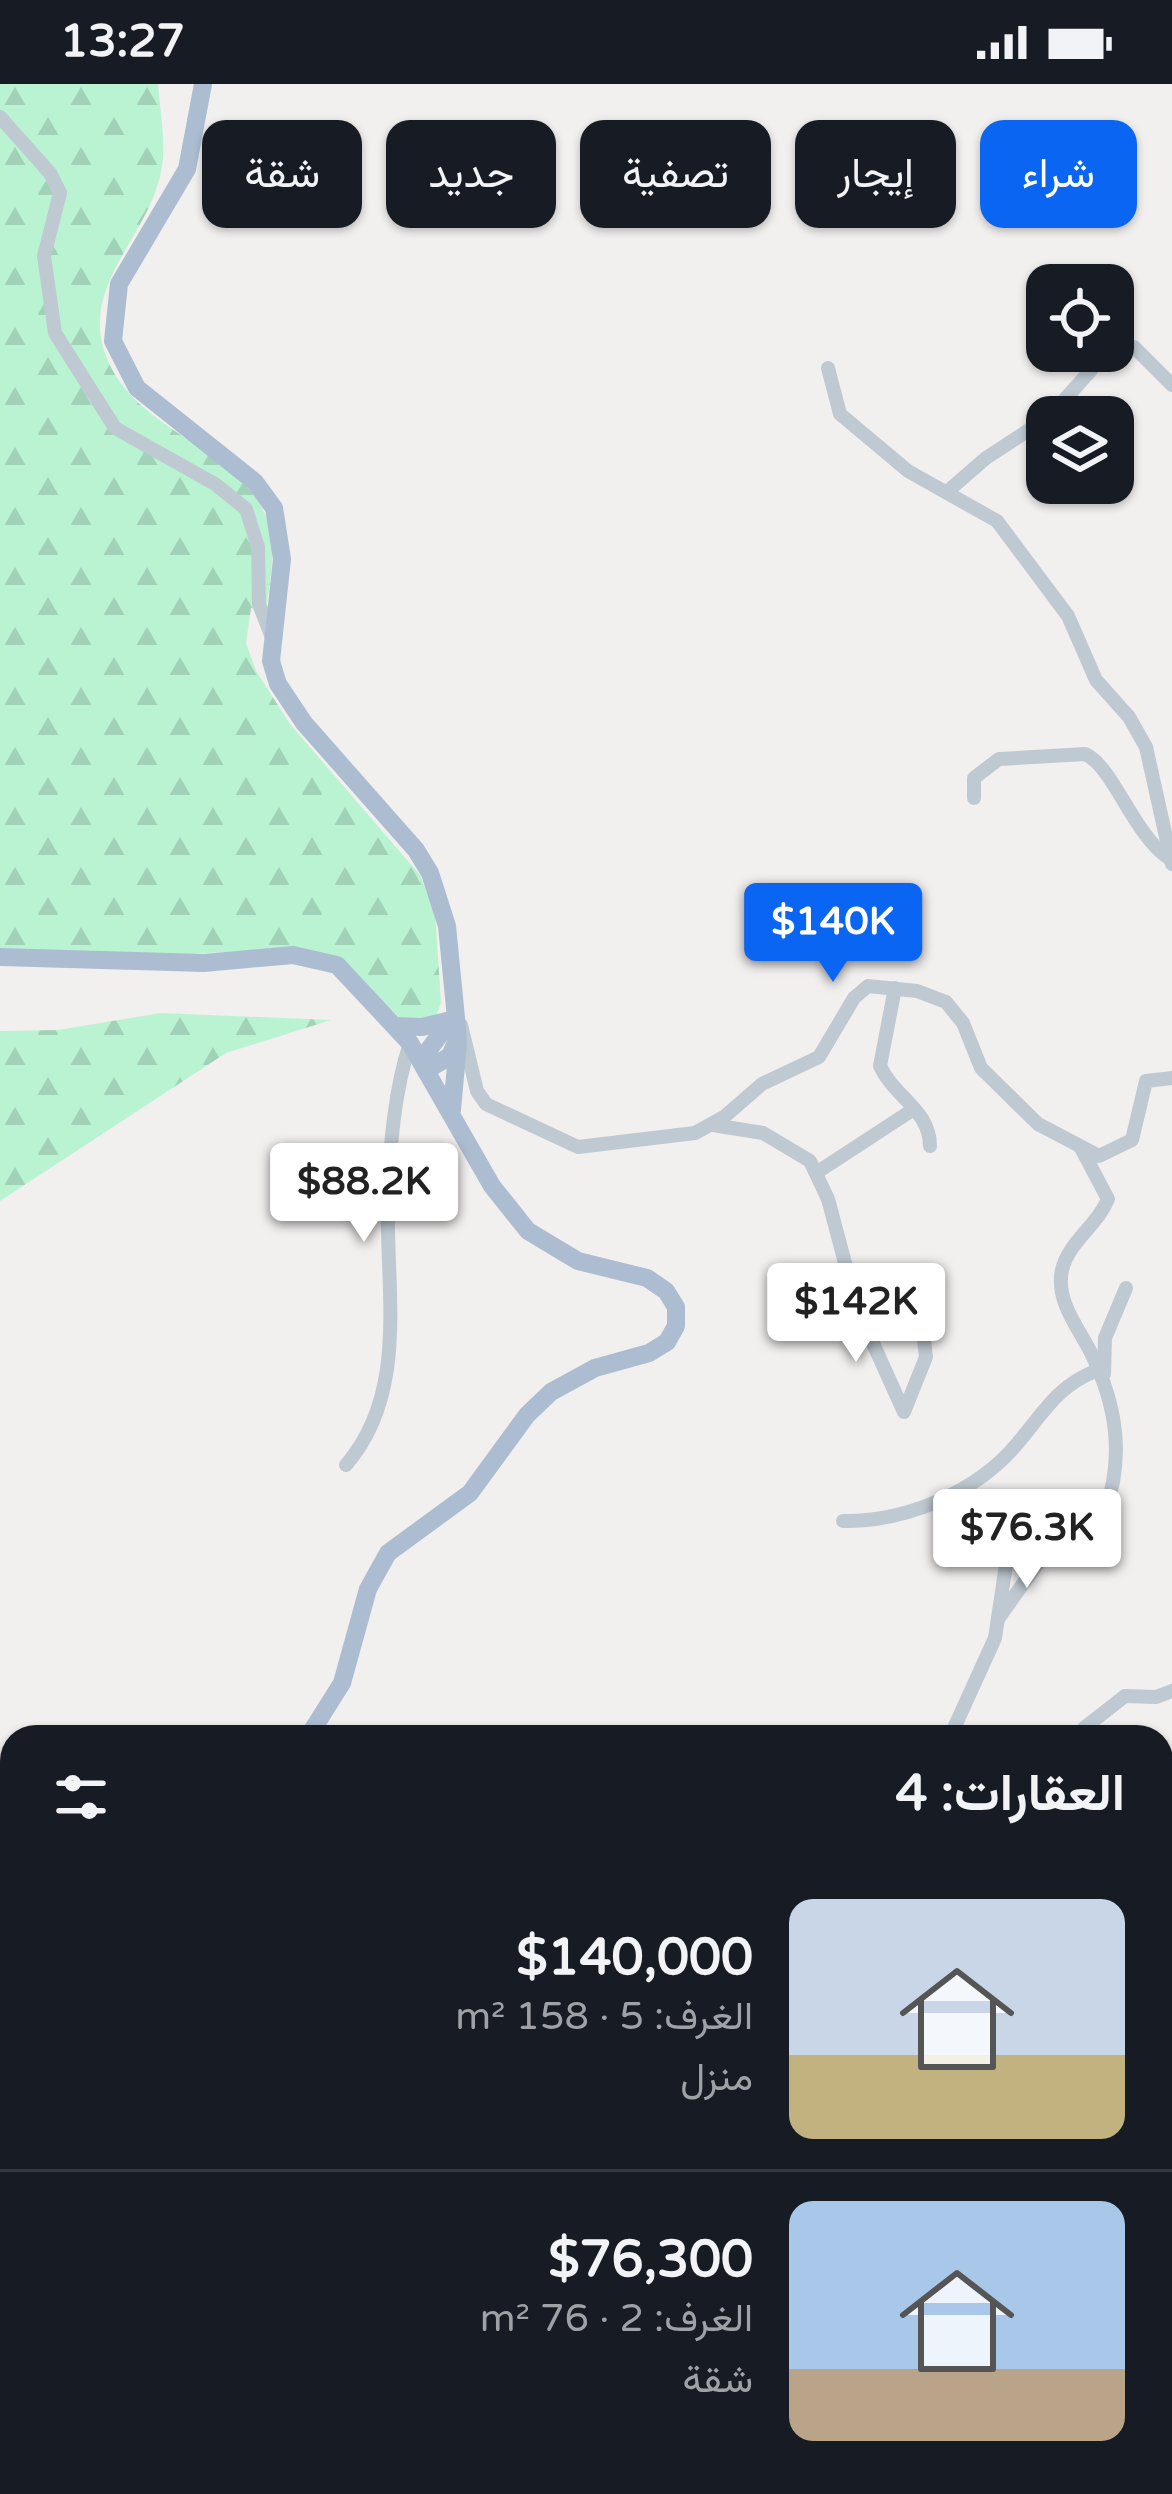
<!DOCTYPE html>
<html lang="ar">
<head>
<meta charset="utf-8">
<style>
	:root { --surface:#171b24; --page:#20242c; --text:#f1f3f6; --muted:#9ea1a6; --line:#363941; --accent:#0965f2 }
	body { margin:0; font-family:"Varela Round",Vazirmatn,sans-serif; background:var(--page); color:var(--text); direction:rtl; height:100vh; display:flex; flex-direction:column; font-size:45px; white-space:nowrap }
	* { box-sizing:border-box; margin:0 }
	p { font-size:39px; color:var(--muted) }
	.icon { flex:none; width:66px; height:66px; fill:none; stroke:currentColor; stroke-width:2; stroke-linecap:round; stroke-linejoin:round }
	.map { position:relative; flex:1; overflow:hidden; direction:ltr }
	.details { position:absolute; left:0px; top:1641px; width:1173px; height:771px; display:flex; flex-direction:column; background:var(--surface); border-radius:36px 36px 0 0; box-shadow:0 3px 9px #0004; direction:rtl }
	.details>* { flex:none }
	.banner { position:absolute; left:36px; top:36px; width:1101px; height:108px; direction:rtl; display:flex; gap:24px }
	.tools { position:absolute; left:1026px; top:180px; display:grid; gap:24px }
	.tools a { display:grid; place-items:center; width:108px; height:108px; border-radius:24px; background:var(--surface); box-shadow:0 3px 9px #0004; font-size:60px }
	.price { position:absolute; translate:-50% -102px; padding:0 27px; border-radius:12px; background:#fff; color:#222; font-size:39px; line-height:78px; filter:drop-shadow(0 3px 6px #0008) }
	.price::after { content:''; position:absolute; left:50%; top:72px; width:36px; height:27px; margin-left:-18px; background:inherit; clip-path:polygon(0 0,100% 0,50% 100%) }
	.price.active { background:var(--accent); color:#fff }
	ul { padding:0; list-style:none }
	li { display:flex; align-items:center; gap:36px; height:300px; padding:0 48px }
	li+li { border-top:3px solid var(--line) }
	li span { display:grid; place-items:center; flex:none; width:336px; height:240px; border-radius:24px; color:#555 }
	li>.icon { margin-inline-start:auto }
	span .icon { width:144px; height:144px; fill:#fffc; stroke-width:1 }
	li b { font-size:51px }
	h2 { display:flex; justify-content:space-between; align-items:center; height:144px; padding:0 48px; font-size:51px }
	.tag { padding:0 42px; border-radius:24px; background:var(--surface); box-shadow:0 3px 9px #0004; font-size:42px; line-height:108px }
	.tag.active { background:var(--accent); color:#fff }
	.status { display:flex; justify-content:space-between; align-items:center; height:84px; padding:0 60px; background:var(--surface); direction:ltr }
	.status svg { height:33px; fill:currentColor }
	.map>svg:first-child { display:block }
	.forest { fill:url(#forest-firs) }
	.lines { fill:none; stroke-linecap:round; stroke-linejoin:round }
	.minor { stroke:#bfc9d2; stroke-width:14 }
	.major { stroke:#adbdd1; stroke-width:18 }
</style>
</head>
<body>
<div class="status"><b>13:27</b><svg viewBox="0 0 49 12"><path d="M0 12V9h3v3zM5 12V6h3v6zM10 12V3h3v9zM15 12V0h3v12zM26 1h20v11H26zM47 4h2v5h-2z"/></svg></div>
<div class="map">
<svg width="1172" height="2410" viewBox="0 0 1172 2410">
	<defs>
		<pattern id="forest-firs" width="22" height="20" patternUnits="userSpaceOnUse" patternTransform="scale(3)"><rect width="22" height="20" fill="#baf3d2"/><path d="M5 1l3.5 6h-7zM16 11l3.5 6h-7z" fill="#a1d2b7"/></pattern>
	</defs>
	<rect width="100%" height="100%" fill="#f2efef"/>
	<!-- forest -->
	<g class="forest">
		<path d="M0,0H158C160,26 166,57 162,82C152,153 75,201 108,277C141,353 250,365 270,445C276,471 269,501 266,527L251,524L246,559L256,587L290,640L420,791L435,828L441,919L435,935L402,936L342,877L291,864L159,872L0,866Z"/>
		<polygon points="161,929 331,936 226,969 0,1117 0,947 58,946"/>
	</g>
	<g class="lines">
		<!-- minor -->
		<g class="minor">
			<polyline points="0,33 50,89 60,109 44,172 55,249 115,344 215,400 246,425 258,463 259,520 271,551"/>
			<polyline points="1113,264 1134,263 1172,301"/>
			<polyline points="828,284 840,330 908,387 997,437 1068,532 1096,596 1129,633 1146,663 1172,780"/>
			<polyline points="1049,333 1108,267"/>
			<polyline points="948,407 986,374 1047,334"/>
			<path d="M974,714V694L999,675L1085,670C1114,683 1133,751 1170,775"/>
			<path d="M895,904L880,982C894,1013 930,1026 930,1062"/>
			<polyline points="461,941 477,1007 486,1020 578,1063 695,1049 724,1033 762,1000 819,973 854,914 868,902 917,907 946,918 963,939 981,984 1038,1040 1099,1072 1132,1056 1146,997 1172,994"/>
			<polyline points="713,1041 763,1049 810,1077 828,1115 857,1224 904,1328 926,1273 922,1240 903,1188"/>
			<polyline points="816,1089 914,1025"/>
			<polyline points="1104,1290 1105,1254 1126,1204"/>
			<path d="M346,1381C410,1307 385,1203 388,1114C390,1063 394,1008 410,959"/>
			<path d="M843,1437C906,1438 977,1408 1017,1360C1044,1328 1058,1301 1098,1286"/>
			<path d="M998,1535L1050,1462L1070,1445L1105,1428C1124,1374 1117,1324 1093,1273C1080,1245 1055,1218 1062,1186C1069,1157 1098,1141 1108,1115L1081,1064"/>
			<polyline points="1084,1644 1125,1612 1156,1613 1172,1607"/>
			<polyline points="950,1653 995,1554 1011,1447 992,1440 965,1453"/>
			<polyline points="1161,1876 1172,1869"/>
			<polyline points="0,1944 12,1927"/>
			<polyline points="1161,1989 1172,2004"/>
			<polyline points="1161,2093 1172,2092"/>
			<polyline points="12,2112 8,2127 12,2161"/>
			<polyline points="322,2400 326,2410"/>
			<polyline points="395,2400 401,2410"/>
			<polyline points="718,2400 720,2410"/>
			<polyline points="793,2400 794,2410"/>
			<polyline points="895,2400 904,2410"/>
			<polyline points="980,2400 984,2410"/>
			<polyline points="529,2410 533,2400"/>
			<polyline points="616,2410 622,2400"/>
			<polyline points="701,2410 707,2400"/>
			<polyline points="921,2410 935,2400"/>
		</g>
		<!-- major -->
		<g class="major">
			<polyline points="203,0 187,85 119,200 113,257 137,304 255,398 274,424 282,475 271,577 278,600 304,639 416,766 430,789 447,842 458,954 450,972 427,986"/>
			<polyline points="0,873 204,879 293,871 337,881 410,959 492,1102 528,1147 578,1177 647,1194 666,1207 676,1223 676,1242 667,1258 649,1269 595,1284 551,1308 527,1331 470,1409 388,1469 368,1505 342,1599 308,1653"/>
			<polyline points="395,942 422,943 451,936"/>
			<polyline points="421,976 451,936"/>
			<polyline points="452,1026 458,959"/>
			<polyline points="1161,2202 1172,2199"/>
		</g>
	</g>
</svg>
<div class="tools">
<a><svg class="icon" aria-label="locate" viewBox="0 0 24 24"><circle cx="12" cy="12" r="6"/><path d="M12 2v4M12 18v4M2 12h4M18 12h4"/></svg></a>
<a><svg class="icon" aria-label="layers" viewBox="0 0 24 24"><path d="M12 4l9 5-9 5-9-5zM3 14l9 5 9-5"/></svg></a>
</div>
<b class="price active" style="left:833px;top:901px">$140K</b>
<b class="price" style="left:364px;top:1161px">$88.2K</b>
<b class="price" style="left:856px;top:1281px">$142K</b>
<b class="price" style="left:1027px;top:1507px">$76.3K</b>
<div class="banner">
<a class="tag active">شراء</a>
<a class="tag">إيجار</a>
<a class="tag">تصفية</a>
<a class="tag">جديد</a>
<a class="tag">شقة</a>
</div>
<section class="details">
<h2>العقارات: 4<svg class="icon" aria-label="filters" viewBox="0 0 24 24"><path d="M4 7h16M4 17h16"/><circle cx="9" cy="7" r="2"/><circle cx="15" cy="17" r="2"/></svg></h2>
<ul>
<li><span style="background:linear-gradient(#c9d6e8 65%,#c2b280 0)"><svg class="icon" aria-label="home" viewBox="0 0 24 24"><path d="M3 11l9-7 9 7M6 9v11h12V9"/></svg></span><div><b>$140,000</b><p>الغرف: 5 · 158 m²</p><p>منزل</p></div></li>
<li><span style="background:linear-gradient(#a9c7e8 70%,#b9a48a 0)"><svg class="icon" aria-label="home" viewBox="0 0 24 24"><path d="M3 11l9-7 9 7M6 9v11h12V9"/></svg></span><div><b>$76,300</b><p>الغرف: 2 · 76 m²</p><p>شقة</p></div></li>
</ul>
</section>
</div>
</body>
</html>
